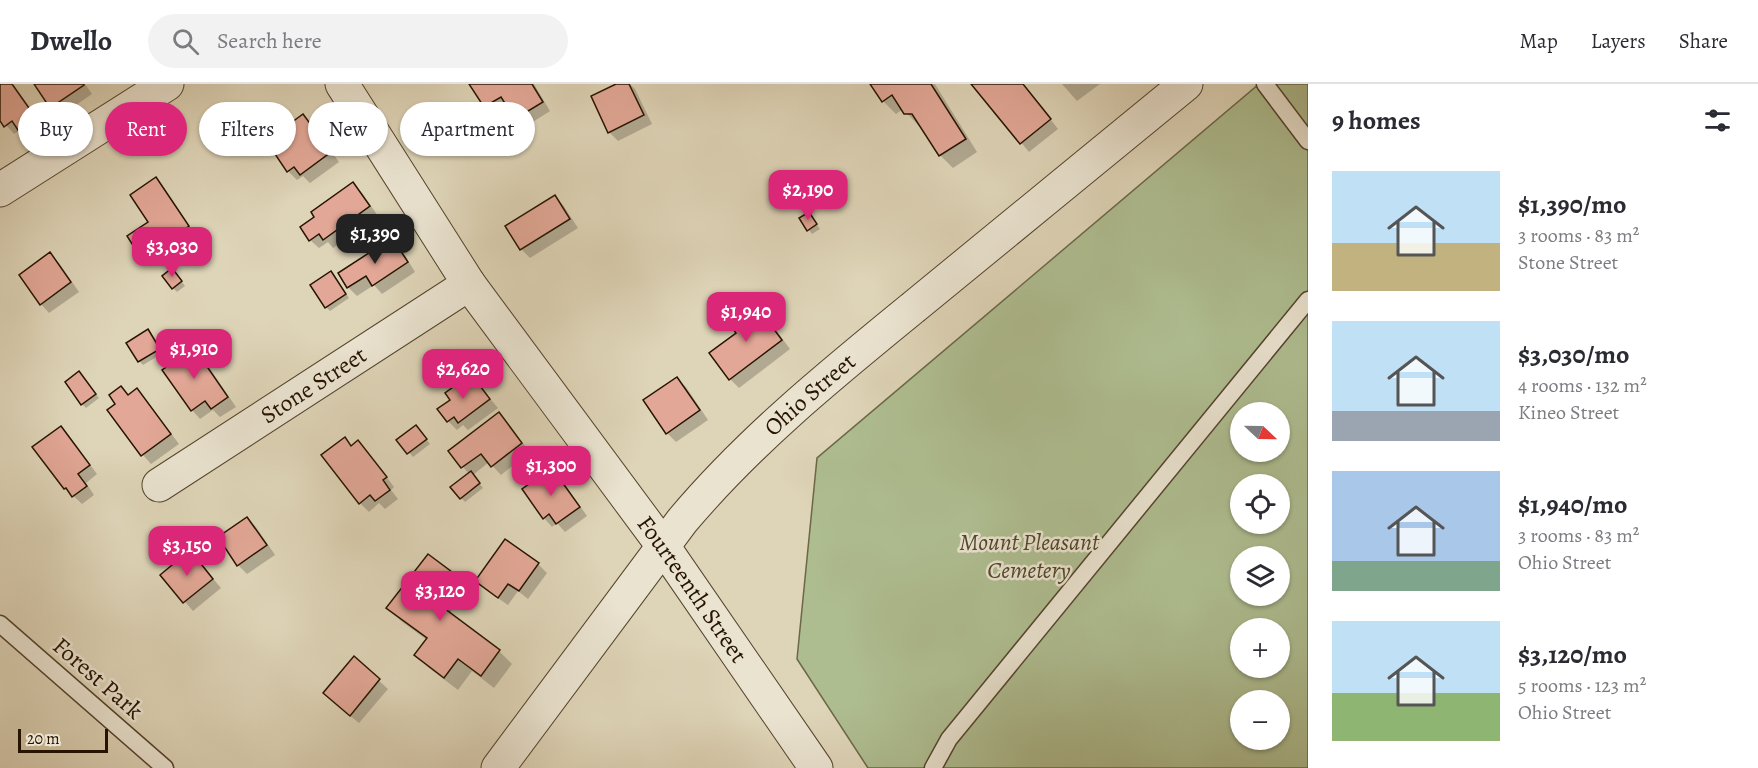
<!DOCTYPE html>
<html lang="en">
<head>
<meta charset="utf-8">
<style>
	:root { --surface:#fff; --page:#f2f2f3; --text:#2b2b33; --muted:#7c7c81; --line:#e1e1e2; --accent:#db2777 }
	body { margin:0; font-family:Alegreya,serif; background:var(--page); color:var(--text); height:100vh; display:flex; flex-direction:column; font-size:22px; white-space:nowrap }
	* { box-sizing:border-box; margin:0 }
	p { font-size:20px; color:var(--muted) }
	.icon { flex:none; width:33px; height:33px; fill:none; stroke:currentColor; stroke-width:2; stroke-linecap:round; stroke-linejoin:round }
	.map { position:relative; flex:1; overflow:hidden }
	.side { display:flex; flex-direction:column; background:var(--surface); width:450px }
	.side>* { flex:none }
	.hud { position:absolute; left:18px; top:18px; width:570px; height:54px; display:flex; gap:12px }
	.needle { width:39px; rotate:112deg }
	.controls { position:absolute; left:1230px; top:318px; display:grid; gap:12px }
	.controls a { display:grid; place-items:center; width:60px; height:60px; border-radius:50%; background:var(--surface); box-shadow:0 2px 4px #0004; font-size:30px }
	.scale { position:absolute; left:18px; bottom:15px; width:90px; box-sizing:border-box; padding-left:6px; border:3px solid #261400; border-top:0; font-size:16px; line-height:21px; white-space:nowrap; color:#261400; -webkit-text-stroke:4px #eae3d0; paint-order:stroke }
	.price { position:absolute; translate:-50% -51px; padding:0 14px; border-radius:12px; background:var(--accent); color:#fff; font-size:20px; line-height:39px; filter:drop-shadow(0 2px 3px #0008) }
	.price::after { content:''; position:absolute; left:50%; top:36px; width:18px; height:14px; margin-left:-9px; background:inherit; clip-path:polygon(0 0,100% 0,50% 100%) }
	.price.on { background:#222; color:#fff }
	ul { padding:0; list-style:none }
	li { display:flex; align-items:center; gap:18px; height:150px; padding:0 24px }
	li span { display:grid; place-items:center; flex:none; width:168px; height:120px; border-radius:0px; color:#555 }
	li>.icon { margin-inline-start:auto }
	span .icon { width:72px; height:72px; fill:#fffc; stroke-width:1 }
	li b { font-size:26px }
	h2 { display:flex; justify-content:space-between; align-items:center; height:72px; padding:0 24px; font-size:26px }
	.pill { padding:0 21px; border-radius:27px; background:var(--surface); box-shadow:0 2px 4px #0004; font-size:21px; line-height:54px }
	.pill.on { background:var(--accent); color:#fff }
	header { display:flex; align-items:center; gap:36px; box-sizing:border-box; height:84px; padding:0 30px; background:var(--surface); border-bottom:2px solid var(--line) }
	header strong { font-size:28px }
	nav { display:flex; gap:33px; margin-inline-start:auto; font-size:21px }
	.search { width:420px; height:54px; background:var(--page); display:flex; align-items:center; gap:15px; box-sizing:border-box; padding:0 21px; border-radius:33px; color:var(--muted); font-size:22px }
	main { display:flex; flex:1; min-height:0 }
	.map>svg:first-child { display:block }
	.green { fill:#aebd90; stroke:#6a6848; stroke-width:1.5; fill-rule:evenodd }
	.shadow { fill:#0003 }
	.building { fill:#e2a796; stroke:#261400; stroke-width:1.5 }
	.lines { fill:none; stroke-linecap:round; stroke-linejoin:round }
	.service-casing { stroke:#54442e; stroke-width:19 }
	.minor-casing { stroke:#54442e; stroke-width:35 }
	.tertiary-casing { stroke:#54442e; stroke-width:35 }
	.service { stroke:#eae3d0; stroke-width:16 }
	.minor { stroke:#eae3d0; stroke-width:33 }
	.tertiary { stroke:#eae3d0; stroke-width:33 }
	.labels { text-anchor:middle; stroke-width:5; stroke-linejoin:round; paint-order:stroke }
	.street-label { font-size:24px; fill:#261400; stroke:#eae3d0 }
	.park-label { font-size:24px; font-style:italic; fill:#4f472b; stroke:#eae3d0 }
</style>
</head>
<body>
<header>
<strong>Dwello</strong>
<div class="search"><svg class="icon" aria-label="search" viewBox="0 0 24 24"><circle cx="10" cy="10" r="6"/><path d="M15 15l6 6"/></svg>Search here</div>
<nav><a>Map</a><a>Layers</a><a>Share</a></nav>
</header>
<main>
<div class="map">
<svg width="1308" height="684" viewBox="0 0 1308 684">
	<rect width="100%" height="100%" fill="#ded4b7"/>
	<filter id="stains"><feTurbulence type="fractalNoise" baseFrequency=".00333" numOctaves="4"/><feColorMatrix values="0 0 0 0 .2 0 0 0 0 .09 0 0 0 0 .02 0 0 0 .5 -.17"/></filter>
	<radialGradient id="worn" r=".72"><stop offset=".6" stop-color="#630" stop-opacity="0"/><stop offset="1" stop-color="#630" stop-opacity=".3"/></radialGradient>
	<!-- green -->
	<path class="green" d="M1259,0H1308V684H868L797,575L817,374ZM1240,328H1280V368H1240ZM1240,400H1280V440H1240ZM1240,472H1280V512H1240ZM1240,544H1280V584H1240ZM1240,616H1280V656H1240Z"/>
	<!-- shadow -->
	<g class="shadow">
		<polygon points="0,0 13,0 44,43 28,54 20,46 14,50 0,34"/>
		<polygon points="36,0 85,0 92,10 60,32 51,23"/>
		<polygon points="471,0 534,0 550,27 525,43 516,34 509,22 494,31 485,22"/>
		<polygon points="619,0 630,0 635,5 652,40 618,57 609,48"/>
		<polygon points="872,0 935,0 977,68 953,84 940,71 922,42 919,42 903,25 896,30 883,17"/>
		<polygon points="973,0 1023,0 1058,45 1029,68"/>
		<polygon points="1062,0 1100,0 1077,17"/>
		<polygon points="303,32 312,41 339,78 310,99 303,92 297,96 288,87 283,58"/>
		<polygon points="156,95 164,104 196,152 151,182 142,173 129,153 150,138"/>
		<polygon points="353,100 362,109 378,132 333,164 328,158 319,164 310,156"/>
		<polygon points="554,112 563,121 578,144 530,174 521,165 507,143"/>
		<polygon points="809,130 820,145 812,150 801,135"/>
		<polygon points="392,156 401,165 415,188 382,210 374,201 357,212 348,203 340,190"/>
		<polygon points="50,170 59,179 79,208 49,229 41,220"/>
		<polygon points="176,190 185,202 177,208 173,204"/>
		<polygon points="335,193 349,214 330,227 326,223"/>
		<polygon points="755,221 764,230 790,265 739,304 730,295 711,270 738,249"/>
		<polygon points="151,251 163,269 143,281 139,277"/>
		<polygon points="178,266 185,274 195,267 204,276 236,323 220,333 213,326 200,335 192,326 176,278"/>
		<polygon points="471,292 498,324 468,346 463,341 457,346 448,337 452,316"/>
		<polygon points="83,293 99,314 86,324 82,320"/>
		<polygon points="677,295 686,303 708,336 676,358 667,349"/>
		<polygon points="121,304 129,312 137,306 145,315 179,360 151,380 143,371 109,327 117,320"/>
		<polygon points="499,330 507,339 530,368 501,391 489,378 473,391 483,404 465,418 461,414 469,390 450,367"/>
		<polygon points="61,344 69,352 97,390 86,399 94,411 82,420 65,404"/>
		<polygon points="420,347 430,360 413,373 399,356"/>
		<polygon points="345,355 352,363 358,358 367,367 394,403 391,406 398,415 385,425 379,419 369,428 360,419 323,371"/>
		<polygon points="552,386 561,395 587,432 565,448 557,439 552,443 544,434"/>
		<polygon points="247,434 256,443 275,471 247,490 238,481 220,454"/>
		<polygon points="190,468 221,504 193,527 162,491"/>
		<polygon points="538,480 547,489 528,515 518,507 508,521 486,506 477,497"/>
		<polygon points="455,492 468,505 449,530 499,567 512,580 494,604 472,587 458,606 429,584 416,571 427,556 401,537 388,524"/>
		<polygon points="354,574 388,605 359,639 333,618"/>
	</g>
	<!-- building -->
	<g class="building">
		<polygon points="0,0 12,0 36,34 18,46 12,37 4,43 0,37"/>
		<polygon points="34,0 84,0 84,1 50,24"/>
		<polygon points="469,0 532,0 543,18 515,35 501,13 484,23"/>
		<polygon points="616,0 629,0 644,31 608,49 591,12"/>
		<polygon points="870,0 931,0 966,55 939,72 912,30 904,30 892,11 882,18"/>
		<polygon points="971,0 1023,0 1051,35 1020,60"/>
		<polygon points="303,30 331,68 300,91 294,83 287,88 271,64 281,57 276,50"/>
		<polygon points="156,93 189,142 141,174 127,152 148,138 130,111"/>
		<polygon points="353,98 370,122 323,156 319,150 309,157 300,143 314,133 311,128"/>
		<polygon points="555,111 570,135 520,166 505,142"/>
		<polygon points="809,128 817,140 807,147 799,134"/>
		<polygon points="392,154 408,178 372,202 366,192 347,204 338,189"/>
		<polygon points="50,168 71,198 40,221 19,191"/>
		<polygon points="172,184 182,197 172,205 162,192"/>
		<polygon points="331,187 346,210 325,224 310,201"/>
		<polygon points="755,220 782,256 729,296 709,269 736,249 729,240"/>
		<polygon points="148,245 160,265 138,278 126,259"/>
		<polygon points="178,264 184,273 195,265 228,313 211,325 205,317 191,327 162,286 174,278 169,270"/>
		<polygon points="79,287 96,310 81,321 65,298"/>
		<polygon points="471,290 490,315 458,339 454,333 447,338 437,325 450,316 445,309"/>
		<polygon points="677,293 700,326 666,350 643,316"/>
		<polygon points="121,302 128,311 137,304 171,350 141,372 107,326 115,320 109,311"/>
		<polygon points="499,328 522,359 491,383 481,370 461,384 448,367"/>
		<polygon points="416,341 427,355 407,370 396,356"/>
		<polygon points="61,342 90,381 78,390 87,402 72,413 66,404 64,405 32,363"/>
		<polygon points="345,353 351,362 358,356 387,393 383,396 390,406 375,417 370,411 359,420 321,371"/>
		<polygon points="552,384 580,423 556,440 549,430 543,435 522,405"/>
		<polygon points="471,387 480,399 460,415 450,403"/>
		<polygon points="247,433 267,461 237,482 218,453"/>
		<polygon points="505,455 539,479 519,507 508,500 498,514 475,497"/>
		<polygon points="190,466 213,495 183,519 160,491"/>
		<polygon points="428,470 456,491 436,518 500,566 481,592 458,575 444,594 414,571 427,554 386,524"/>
		<polygon points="354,572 380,595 350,632 323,609"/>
	</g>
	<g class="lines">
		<defs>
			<g id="service">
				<polyline points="1265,0 1308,57"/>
				<polyline points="0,540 165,684"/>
				<polyline points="933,684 949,655 1308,216"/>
			</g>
			<g id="minor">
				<polyline points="0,106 167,0"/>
				<path id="s1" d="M159,401L469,200"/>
			</g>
			<g id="tertiary">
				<path id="s2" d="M342,0L469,200L663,462L816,684"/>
				<path id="s3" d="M498,684L682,437C751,355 833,289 915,222C1005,148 1096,74 1186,0"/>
			</g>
		</defs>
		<!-- service casing -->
		<use href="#service" class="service-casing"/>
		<!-- minor casing -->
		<use href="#minor" class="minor-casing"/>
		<!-- tertiary casing -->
		<use href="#tertiary" class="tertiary-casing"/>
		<!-- service -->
		<use href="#service" class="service"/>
		<!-- minor -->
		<use href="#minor" class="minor"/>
		<!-- tertiary -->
		<use href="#tertiary" class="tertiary"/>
	</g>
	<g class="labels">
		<!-- street labels -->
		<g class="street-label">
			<text dy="8" stroke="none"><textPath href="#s1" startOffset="184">Stone Street</textPath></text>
			<text dy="8" stroke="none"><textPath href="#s3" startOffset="488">Ohio Street</textPath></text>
			<text dy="8" stroke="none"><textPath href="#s2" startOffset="615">Fourteenth Street</textPath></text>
			<text transform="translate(98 594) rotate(41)" y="8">Forest Park</text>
		</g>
		<!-- park labels -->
		<g class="park-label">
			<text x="1029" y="466">Mount Pleasant<tspan x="1029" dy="28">Cemetery</tspan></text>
		</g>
	</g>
	<rect width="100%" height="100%" filter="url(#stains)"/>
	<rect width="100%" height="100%" fill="url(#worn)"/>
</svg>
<div class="controls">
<a><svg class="needle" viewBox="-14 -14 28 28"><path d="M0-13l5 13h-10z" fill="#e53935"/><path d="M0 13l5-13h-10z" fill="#7c7c81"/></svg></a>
<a><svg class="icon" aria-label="locate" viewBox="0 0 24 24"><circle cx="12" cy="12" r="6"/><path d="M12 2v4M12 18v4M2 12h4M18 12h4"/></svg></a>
<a><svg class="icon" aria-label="layers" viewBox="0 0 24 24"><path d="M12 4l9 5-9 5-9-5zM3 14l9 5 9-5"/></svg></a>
<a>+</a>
<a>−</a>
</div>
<div class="scale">20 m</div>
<b class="price" style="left:808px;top:137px">$2,190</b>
<b class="price on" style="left:375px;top:181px">$1,390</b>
<b class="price" style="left:172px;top:194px">$3,030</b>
<b class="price" style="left:746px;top:259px">$1,940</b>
<b class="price" style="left:194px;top:296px">$1,910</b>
<b class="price" style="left:463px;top:316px">$2,620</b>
<b class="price" style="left:551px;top:413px">$1,300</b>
<b class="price" style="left:187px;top:493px">$3,150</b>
<b class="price" style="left:440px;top:538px">$3,120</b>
<div class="hud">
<a class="pill">Buy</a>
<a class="pill on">Rent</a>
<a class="pill">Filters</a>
<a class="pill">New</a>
<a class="pill">Apartment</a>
</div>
</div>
<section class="side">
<h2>9 homes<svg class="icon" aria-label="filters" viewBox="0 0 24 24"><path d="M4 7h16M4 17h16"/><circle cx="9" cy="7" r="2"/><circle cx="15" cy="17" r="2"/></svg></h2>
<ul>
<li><span style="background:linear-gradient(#bfe0f5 60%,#c2b280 0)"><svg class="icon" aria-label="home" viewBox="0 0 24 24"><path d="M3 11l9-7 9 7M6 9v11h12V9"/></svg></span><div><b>$1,390/mo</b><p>3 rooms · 83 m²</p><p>Stone Street</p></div></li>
<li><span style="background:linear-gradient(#bfe0f5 75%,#9aa5b1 0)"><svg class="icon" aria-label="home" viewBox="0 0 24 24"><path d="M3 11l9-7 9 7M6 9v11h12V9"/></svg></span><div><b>$3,030/mo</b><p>4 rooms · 132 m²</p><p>Kineo Street</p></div></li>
<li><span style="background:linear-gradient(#a9c7e8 75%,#7fa58c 0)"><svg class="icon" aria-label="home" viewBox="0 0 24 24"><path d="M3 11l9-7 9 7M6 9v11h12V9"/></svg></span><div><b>$1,940/mo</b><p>3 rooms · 83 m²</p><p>Ohio Street</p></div></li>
<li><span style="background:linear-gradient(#bfe0f5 60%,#8fb573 0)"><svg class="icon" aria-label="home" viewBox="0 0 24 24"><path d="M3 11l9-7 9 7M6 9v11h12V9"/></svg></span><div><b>$3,120/mo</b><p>5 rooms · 123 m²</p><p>Ohio Street</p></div></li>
</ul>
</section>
</main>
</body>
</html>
